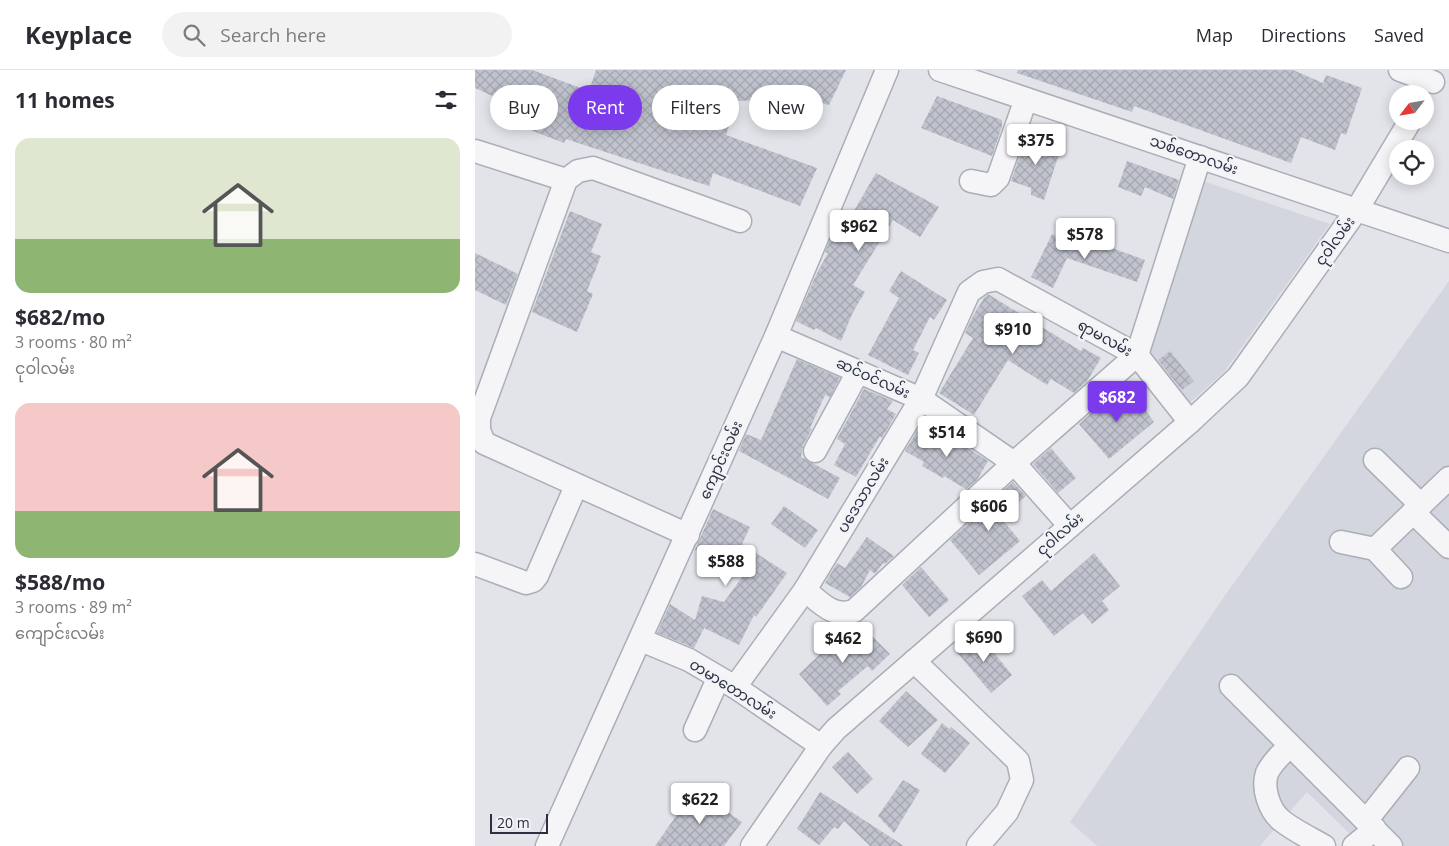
<!DOCTYPE html>
<html lang="en">
<head>
<meta charset="utf-8">
<style>
	:root { --surface:#fff; --page:#f2f2f3; --text:#2b2b33; --muted:#7c7c81; --line:#e1e1e2; --accent:#7c3aed }
	body { margin:0; font-family:"Open Sans","Noto Sans Myanmar",sans-serif; background:var(--page); color:var(--text); height:100vh; display:flex; flex-direction:column; font-size:19px; white-space:nowrap }
	* { box-sizing:border-box; margin:0 }
	p { font-size:16px; color:var(--muted) }
	.icon { flex:none; width:28px; height:28px; fill:none; stroke:currentColor; stroke-width:2; stroke-linecap:round; stroke-linejoin:round }
	.map { position:relative; flex:1; overflow:hidden }
	.panel { display:flex; flex-direction:column; background:var(--surface); width:475px }
	.panel>* { flex:none }
	.guide { position:absolute; left:15px; top:15px; width:475px; height:45px; display:flex; gap:10px }
	.needle { width:32px; rotate:239deg }
	.controls { position:absolute; left:914px; top:15px; display:grid; gap:10px }
	.controls a { display:grid; place-items:center; width:45px; height:45px; border-radius:50%; background:var(--surface); box-shadow:0 2px 12px #0003; font-size:25px }
	.scale { position:absolute; left:15px; bottom:12px; width:58px; box-sizing:border-box; padding-left:5px; border:2px solid #2b2f41; border-top:0; font-size:14px; line-height:18px; white-space:nowrap; color:#2b2f41; -webkit-text-stroke:4px #f2f3f7; paint-order:stroke }
	.price { position:absolute; translate:-50% -42px; padding:0 11px; border-radius:5px; background:#fff; color:#222; font-size:16px; line-height:32px; filter:drop-shadow(0 1px 2px #0008) }
	.price::after { content:''; position:absolute; left:50%; top:30px; width:15px; height:11px; margin-left:-8px; background:inherit; clip-path:polygon(0 0,100% 0,50% 100%) }
	.price.current { background:var(--accent); color:#fff }
	ul { padding:0; list-style:none }
	li { display:grid; align-content:center; gap:10px; height:265px; padding:0 15px }
	li span { display:grid; place-items:center; height:155px; border-radius:15px; color:#555 }
	li>.icon { margin-inline-start:auto }
	span .icon { width:90px; height:90px; fill:#fffc; stroke-width:1 }
	li b { font-size:21px }
	h2 { display:flex; justify-content:space-between; align-items:center; height:60px; padding:0 15px; font-size:21px }
	.chip { padding:0 18px; border-radius:22px; background:var(--surface); box-shadow:0 2px 12px #0003; font-size:18px; line-height:45px }
	.chip.current { background:var(--accent); color:#fff }
	header { display:flex; align-items:center; gap:30px; box-sizing:border-box; height:70px; padding:0 25px; background:var(--surface); border-bottom:1px solid var(--line) }
	header strong { font-size:24px }
	nav { display:flex; gap:28px; margin-inline-start:auto; font-size:18px }
	.search { width:350px; height:45px; background:var(--page); display:flex; align-items:center; gap:12px; box-sizing:border-box; padding:0 18px; border-radius:28px; color:var(--muted); font-size:19px }
	main { display:flex; flex:1; min-height:0 }
	.map>svg:first-child { display:block }
	.built { fill:#d4d6df }
	.building { fill:url(#building-cross-hatch) }
	.lines { fill:none; stroke-linecap:round; stroke-linejoin:round }
	.minor-casing { stroke:#abaeb7; stroke-width:25 }
	.minor { stroke:#f5f5f8; stroke-width:22 }
	.labels { text-anchor:middle; stroke-width:4.5; stroke-linejoin:round; paint-order:stroke }
	.street-label { font-size:15px; fill:#2b2f41; stroke:#f2f3f7 }
</style>
</head>
<body>
<header>
<strong>Keyplace</strong>
<div class="search"><svg class="icon" aria-label="search" viewBox="0 0 24 24"><circle cx="10" cy="10" r="6"/><path d="M15 15l6 6"/></svg>Search here</div>
<nav><a>Map</a><a>Directions</a><a>Saved</a></nav>
</header>
<main>
<section class="panel">
<h2>11 homes<svg class="icon" aria-label="filters" viewBox="0 0 24 24"><path d="M4 7h16M4 17h16"/><circle cx="9" cy="7" r="2"/><circle cx="15" cy="17" r="2"/></svg></h2>
<ul>
<li><span style="background:linear-gradient(#dfe7d0 65%,#8fb573 0)"><svg class="icon" aria-label="home" viewBox="0 0 24 24"><path d="M3 11l9-7 9 7M6 9v11h12V9"/></svg></span><div><b>$682/mo</b><p>3 rooms · 80 m²</p><p>ငုဝါလမ်း</p></div></li>
<li><span style="background:linear-gradient(#f6c9c9 70%,#8fb573 0)"><svg class="icon" aria-label="home" viewBox="0 0 24 24"><path d="M3 11l9-7 9 7M6 9v11h12V9"/></svg></span><div><b>$588/mo</b><p>3 rooms · 89 m²</p><p>ကျောင်းလမ်း</p></div></li>
</ul>
</section>
<div class="map">
<svg width="974" height="776" viewBox="0 0 974 776">
	<defs>
		<pattern id="building-cross-hatch" width="8" height="8" patternUnits="userSpaceOnUse" patternTransform="scale(1.25)"><rect width="8" height="8" fill="#c0c2cd"/><path d="M0 0l8 8M0 8l8-8" fill="none" stroke="#a5a7b1"/></pattern>
	</defs>
	<rect width="100%" height="100%" fill="#e2e4ea"/>
	<!-- built -->
	<g class="built">
		<polygon points="722,109 855,154 749,302 708,339 662,285"/>
		<polygon points="974,211 974,776 887,776 832,722 785,776 622,776 595,752 751,524"/>
	</g>
	<!-- building -->
	<g class="building">
		<polygon points="0,0 57,0 114,21 121,0 371,0 354,35 324,28 263,31 251,65 342,98 325,136 238,103 234,116 91,69 89,73 29,50 35,34 0,18"/>
		<polygon points="543,0 818,0 848,13 851,5 887,18 871,65 866,63 860,80 826,67 816,93 659,36 657,42 542,3"/>
		<polygon points="462,26 527,50 527,56 517,86 446,58"/>
		<polygon points="552,65 586,78 569,130 556,125 556,118 536,111"/>
		<polygon points="652,91 704,110 698,129 670,117 666,126 643,117"/>
		<polygon points="401,103 464,137 445,167 418,150 378,215 390,222 378,242 366,271 341,258 339,260 321,251 342,203 353,183 350,182 368,140 376,146"/>
		<polygon points="95,141 127,154 116,182 126,186 112,221 118,224 102,262 57,242"/>
		<polygon points="577,164 611,180 615,170 670,190 662,212 592,188 578,218 556,207"/>
		<polygon points="0,183 43,204 31,235 0,220"/>
		<polygon points="426,201 472,230 459,250 455,247 438,280 444,283 433,305 393,285 424,228 414,221"/>
		<polygon points="513,224 606,281 608,278 626,288 612,311 599,323 576,309 572,315 533,290 499,345 464,323 498,268 490,263 499,244 509,228"/>
		<polygon points="695,281 719,311 707,320 683,290"/>
		<polygon points="322,289 365,308 355,327 350,325 335,358 337,359 328,375 326,387 365,408 353,429 264,381 271,364 286,370"/>
		<polygon points="655,318 679,352 634,389 604,354 625,335 628,338"/>
		<polygon points="389,319 418,331 412,339 421,344 407,368 405,366 381,407 359,395 370,374 362,369"/>
		<polygon points="444,358 463,369 468,362 513,391 502,410 491,419 469,406 468,408 447,396 449,392 430,381"/>
		<polygon points="576,378 601,408 583,423 558,394"/>
		<polygon points="538,412 551,426 526,448 545,471 504,505 475,470"/>
		<polygon points="309,436 343,460 330,478 296,454"/>
		<polygon points="238,439 275,457 267,474 312,503 281,547 279,545 264,575 229,558 219,578 182,563 195,534 220,550 227,526 249,532 270,503 220,480"/>
		<polygon points="392,467 419,486 410,494 408,493 400,504 395,500 386,517 375,527 350,513 362,493 370,498"/>
		<polygon points="619,483 645,516 627,531 634,540 617,554 608,543 579,566 547,526 567,510 576,521"/>
		<polygon points="446,497 474,530 454,547 427,515"/>
		<polygon points="386,555 415,584 397,601 393,596 363,621 366,624 352,636 324,604 360,570 365,576"/>
		<polygon points="503,563 537,605 516,623 481,581"/>
		<polygon points="431,621 463,650 433,677 404,651"/>
		<polygon points="467,653 474,659 476,657 495,673 470,703 446,684"/>
		<polygon points="373,682 398,709 382,724 357,697"/>
		<polygon points="428,710 445,720 419,763 403,746"/>
		<polygon points="220,719 267,752 249,776 180,776"/>
		<polygon points="345,722 358,730 429,776 395,776 369,751 363,759 359,757 344,775 322,759"/>
	</g>
	<g class="lines">
		<defs>
			<g id="minor">
				<polyline points="465,0 974,171"/>
				<polyline points="925,0 958,12"/>
				<polyline points="0,81 91,110"/>
				<polyline points="496,111 516,115 523,108 551,29"/>
				<polyline points="301,266 446,329 539,393 595,456"/>
				<polyline points="340,381 383,302"/>
				<polyline points="900,390 946,435"/>
				<polyline points="938,442 974,477"/>
				<polyline points="213,465 9,373 4,360 4,348 91,110 103,101 118,98 265,151"/>
				<polyline points="866,472 900,479 974,408"/>
				<polyline points="900,479 926,507"/>
				<polyline points="0,494 51,513 58,511 62,506 101,416"/>
				<path d="M330,520C346,533 358,548 379,541L539,393L662,285L725,87"/>
				<polyline points="166,570 214,590 260,617 346,676"/>
				<polyline points="439,591 543,691 547,710 532,742 503,776"/>
				<polyline points="756,616 916,776"/>
				<polyline points="260,617 330,520 446,329 494,222 508,212 523,209 662,285 715,352"/>
				<polyline points="220,660 243,609"/>
				<path d="M815,676C807,683 797,693 792,703C787,718 794,740 806,750C818,760 835,768 849,776"/>
				<polyline points="891,751 933,698"/>
				<polyline points="72,776 301,266 412,0"/>
				<polyline points="277,776 346,676 361,659 715,352 763,307 881,141 935,51"/>
				<polyline points="879,776 900,759"/>
			</g>
		</defs>
		<!-- minor casing -->
		<use href="#minor" class="minor-casing"/>
		<!-- minor -->
		<use href="#minor" class="minor"/>
	</g>
	<g class="labels">
		<!-- street labels -->
		<g class="street-label">
			<text transform="translate(719 85) rotate(19)" y="5">သစ်တောလမ်း</text>
			<text transform="translate(860 171) rotate(-54)" y="5">ငုဝါလမ်း</text>
			<text transform="translate(630 268) rotate(29)" y="5">ရာမလမ်း</text>
			<text transform="translate(398 308) rotate(24)" y="5">ဆင်ဝင်လမ်း</text>
			<text transform="translate(246 390) rotate(-66)" y="5">ကျောင်းလမ်း</text>
			<text transform="translate(388 425) rotate(-59)" y="5">ပဒေသာလမ်း</text>
			<text transform="translate(585 464) rotate(-41)" y="5">ငုဝါလမ်း</text>
			<text transform="translate(258 619) rotate(32)" y="5">တမာတောလမ်း</text>
		</g>
	</g>
</svg>
<div class="controls">
<a><svg class="needle" viewBox="-14 -14 28 28"><path d="M0-13l5 13h-10z" fill="#e53935"/><path d="M0 13l5-13h-10z" fill="#7c7c81"/></svg></a>
<a><svg class="icon" aria-label="locate" viewBox="0 0 24 24"><circle cx="12" cy="12" r="6"/><path d="M12 2v4M12 18v4M2 12h4M18 12h4"/></svg></a>
</div>
<div class="scale">20 m</div>
<b class="price" style="left:561px;top:96px">$375</b>
<b class="price" style="left:384px;top:182px">$962</b>
<b class="price" style="left:610px;top:190px">$578</b>
<b class="price" style="left:538px;top:285px">$910</b>
<b class="price current" style="left:642px;top:353px">$682</b>
<b class="price" style="left:472px;top:388px">$514</b>
<b class="price" style="left:514px;top:462px">$606</b>
<b class="price" style="left:251px;top:517px">$588</b>
<b class="price" style="left:509px;top:593px">$690</b>
<b class="price" style="left:368px;top:594px">$462</b>
<b class="price" style="left:225px;top:755px">$622</b>
<div class="guide">
<a class="chip">Buy</a>
<a class="chip current">Rent</a>
<a class="chip">Filters</a>
<a class="chip">New</a>
</div>
</div>
</main>
</body>
</html>
